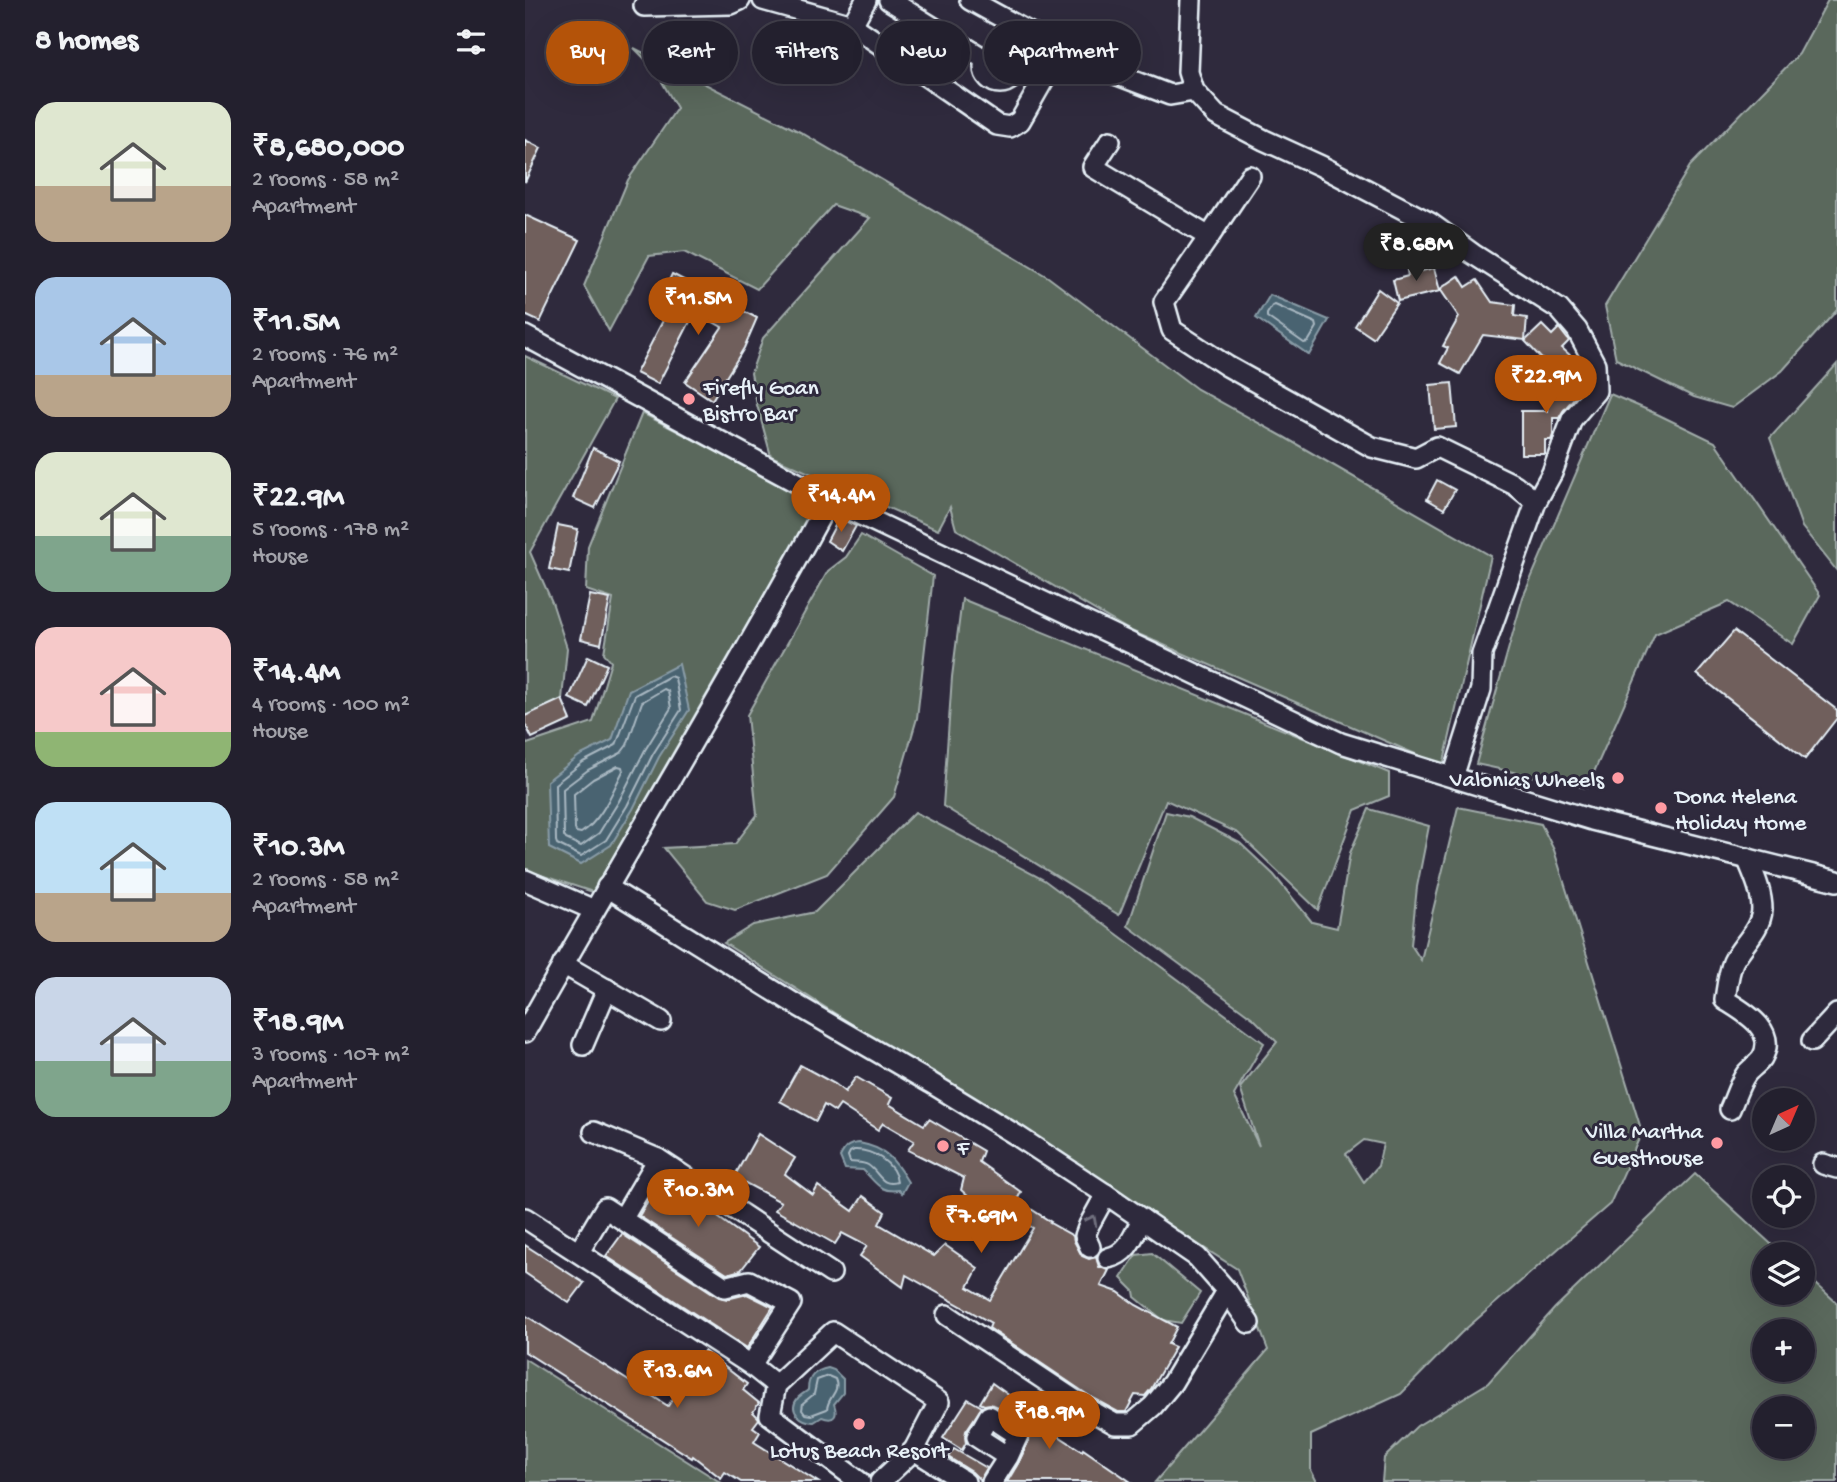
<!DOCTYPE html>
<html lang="en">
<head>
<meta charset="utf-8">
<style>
	:root { --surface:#23202e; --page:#2f2d3a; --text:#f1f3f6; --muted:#a3a3aa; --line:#403e4a; --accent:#b45309 }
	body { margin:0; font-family:"Gochi Hand",sans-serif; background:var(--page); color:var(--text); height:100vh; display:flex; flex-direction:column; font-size:26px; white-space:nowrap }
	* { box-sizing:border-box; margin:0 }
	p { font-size:23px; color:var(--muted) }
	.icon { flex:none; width:38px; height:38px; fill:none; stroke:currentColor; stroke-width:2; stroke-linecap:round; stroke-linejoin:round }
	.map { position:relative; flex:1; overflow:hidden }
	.drawer { display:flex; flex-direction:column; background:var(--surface); width:525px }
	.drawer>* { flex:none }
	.banner { position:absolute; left:21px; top:21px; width:665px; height:63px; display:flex; gap:14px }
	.needle { width:46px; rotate:44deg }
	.controls { position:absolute; left:1227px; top:1088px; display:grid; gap:14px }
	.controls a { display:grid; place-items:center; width:63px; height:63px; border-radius:50%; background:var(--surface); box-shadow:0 7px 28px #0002,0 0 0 2px var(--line); font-size:35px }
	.price { position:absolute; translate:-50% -60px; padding:0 16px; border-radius:24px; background:var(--accent); color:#fff; font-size:23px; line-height:46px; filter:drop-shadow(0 2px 4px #0008) }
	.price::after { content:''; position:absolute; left:50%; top:42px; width:21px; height:16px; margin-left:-10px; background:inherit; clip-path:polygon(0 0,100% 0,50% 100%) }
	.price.selected { background:#222; color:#fff }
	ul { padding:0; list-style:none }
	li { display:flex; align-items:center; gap:21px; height:175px; padding:0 35px }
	li span { display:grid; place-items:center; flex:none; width:196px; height:140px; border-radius:21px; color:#555 }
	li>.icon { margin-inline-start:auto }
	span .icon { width:84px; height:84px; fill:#fffc; stroke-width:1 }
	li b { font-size:30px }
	h2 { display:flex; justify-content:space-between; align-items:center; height:84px; padding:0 35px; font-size:30px }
	.chip { padding:0 24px; border-radius:32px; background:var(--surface); box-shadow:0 7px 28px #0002,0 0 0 2px var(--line); font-size:24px; line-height:63px }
	.chip.selected { background:var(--accent); color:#fff }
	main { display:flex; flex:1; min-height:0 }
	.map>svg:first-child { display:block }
	.green { fill:#5a675c; stroke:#a1acaa; stroke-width:2; fill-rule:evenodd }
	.water { fill:#4a6371; stroke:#899ca7; stroke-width:2 }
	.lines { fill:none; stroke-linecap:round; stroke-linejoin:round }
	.shore { stroke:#a9b8c2; stroke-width:2 }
	.building { fill:#6f5e5c; stroke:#e8f1f8; stroke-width:2 }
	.minor-casing { stroke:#e8f1f8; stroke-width:24 }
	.minor { stroke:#2f2a3d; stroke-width:19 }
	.oneway { stroke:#70707e }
	.poi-dot { fill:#ff9aa2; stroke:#2f2a3d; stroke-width:2.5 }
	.labels { text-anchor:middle; stroke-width:6; stroke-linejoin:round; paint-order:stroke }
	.poi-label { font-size:23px; fill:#e8f1f8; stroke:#2f2a3d; text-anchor:start }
</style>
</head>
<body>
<main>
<section class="drawer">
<h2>8 homes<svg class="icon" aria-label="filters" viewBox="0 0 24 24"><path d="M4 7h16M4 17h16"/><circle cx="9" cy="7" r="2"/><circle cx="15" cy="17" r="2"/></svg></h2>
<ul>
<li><span style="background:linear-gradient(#dfe7d0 60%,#b9a48a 0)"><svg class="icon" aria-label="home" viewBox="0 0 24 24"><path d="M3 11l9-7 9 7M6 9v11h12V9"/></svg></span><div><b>₹8,680,000</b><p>2 rooms · 58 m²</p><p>Apartment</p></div></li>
<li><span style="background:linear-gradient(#a9c7e8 70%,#b9a48a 0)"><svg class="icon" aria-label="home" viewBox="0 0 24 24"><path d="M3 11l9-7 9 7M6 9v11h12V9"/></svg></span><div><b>₹11.5M</b><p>2 rooms · 76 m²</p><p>Apartment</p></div></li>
<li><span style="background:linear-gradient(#dfe7d0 60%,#7fa58c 0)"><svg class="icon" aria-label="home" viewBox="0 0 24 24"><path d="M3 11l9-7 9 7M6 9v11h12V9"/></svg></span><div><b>₹22.9M</b><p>5 rooms · 178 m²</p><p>House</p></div></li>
<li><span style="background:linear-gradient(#f6c9c9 75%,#8fb573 0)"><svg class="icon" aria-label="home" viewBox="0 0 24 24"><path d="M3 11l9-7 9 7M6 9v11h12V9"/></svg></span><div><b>₹14.4M</b><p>4 rooms · 100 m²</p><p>House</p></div></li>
<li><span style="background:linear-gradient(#bfe0f5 65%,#b9a48a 0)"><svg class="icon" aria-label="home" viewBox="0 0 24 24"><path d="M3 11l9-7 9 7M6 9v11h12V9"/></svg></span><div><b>₹10.3M</b><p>2 rooms · 58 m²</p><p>Apartment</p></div></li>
<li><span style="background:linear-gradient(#c9d6e8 60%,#7fa58c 0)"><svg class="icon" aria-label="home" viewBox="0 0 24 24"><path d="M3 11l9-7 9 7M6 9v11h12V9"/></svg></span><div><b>₹18.9M</b><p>3 rooms · 107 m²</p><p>Apartment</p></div></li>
</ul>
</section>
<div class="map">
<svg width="1312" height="1482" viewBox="0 0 1312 1482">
	<rect width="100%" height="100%" fill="#2f2a3d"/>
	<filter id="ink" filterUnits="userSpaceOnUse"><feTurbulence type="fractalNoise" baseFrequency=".0143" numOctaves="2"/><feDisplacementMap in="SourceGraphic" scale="14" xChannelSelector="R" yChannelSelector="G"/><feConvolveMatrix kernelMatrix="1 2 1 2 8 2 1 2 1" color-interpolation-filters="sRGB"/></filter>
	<g filter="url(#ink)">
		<!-- green -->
		<g class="green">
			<polygon points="1303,0 1312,0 1312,310 1257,371 1207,408 1169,397 1091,359 1080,306 1165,166 1274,54"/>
			<polygon points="109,48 275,132 523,277 672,389 759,437 966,556 918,766 604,630 431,529 425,507 413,530 246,456 232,405 226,373 238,338 345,218 308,205 232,289 159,252 124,256 84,331 59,286 103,180 152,108 129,68"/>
			<polygon points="0,356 90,399 5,552 27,602 42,648 37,699 0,718"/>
			<polygon points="1312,364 1312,571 1277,527 1245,438"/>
			<polygon points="1085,394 1132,414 1190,442 1295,595 1268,644 1204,602 1130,634 1062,788 951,764 998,597"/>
			<polygon points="117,413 292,503 68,892 0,870 0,741 2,744 68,722 86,662 79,653 88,599 61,590 63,546"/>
			<polygon points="336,535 408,576 392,718 369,797 302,874 210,910 182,901 139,848 210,844 232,815 222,715 303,571 321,557"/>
			<polygon points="437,599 864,773 864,796 830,810 793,910 713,833 641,800 594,915 418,806 427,677"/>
			<path d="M933,807L1016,824L1029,850L1117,1132L1085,1204L936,1333L876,1394L786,1435V1470L792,1482H630L743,1350L712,1269L199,943L228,925L290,912L390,812L519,880L739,1043L709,1095L734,1146L715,1088L752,1042L729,1019L603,926L641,812L664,817L715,843L749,875L787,922L812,928L825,853L844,809L904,826L892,887L886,945L896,960ZM839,1140L858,1144L853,1166L839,1182L821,1154Z"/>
			<path d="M1170,1174L1258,1255H1239V1293H1278V1272L1312,1303V1482H857L859,1458L892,1426L963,1383L1030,1308ZM1239,1332H1278V1370H1239ZM1239,1409H1278V1447H1239Z"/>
			<polygon points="627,1253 675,1293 656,1323 638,1320 610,1297 609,1291 596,1278 611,1255"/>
			<polygon points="0,1359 195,1482 0,1482"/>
		</g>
		<!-- water -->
		<g class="water">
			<polygon points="745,295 804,320 784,355 731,318"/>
			<polygon points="154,664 164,710 134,757 108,809 86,845 56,864 24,848 22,781 54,756 87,740 104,690"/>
			<path d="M334,1143C361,1148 369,1159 383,1182L377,1193L374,1190C354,1193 351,1182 338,1170L320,1169L315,1157C320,1147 323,1144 334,1143Z"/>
			<path d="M303,1368L309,1370L318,1379V1393L309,1404C313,1415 310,1422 297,1417L289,1422C277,1422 262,1411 273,1398C274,1396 281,1392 283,1390C283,1376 290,1371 303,1368Z"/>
		</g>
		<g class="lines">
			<!-- shore -->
			<g class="shore">
				<polygon points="750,305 791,323 792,327 783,342 779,343 742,317 742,314 747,306"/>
				<polygon points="145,676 150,678 156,710 128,754 102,806 81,840 56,856 32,844 31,841 30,784 58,762 91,745 110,695"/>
				<polygon points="139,689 143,691 146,708 120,750 94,801 74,833 56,846 41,839 39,836 38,789 63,770 96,753 102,745 117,702"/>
				<path d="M93,766L97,767L98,771C87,792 77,820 56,833L51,832L50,829L49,794L68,779Z"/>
				<path d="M329,1150C347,1149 370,1163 372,1182C356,1187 355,1173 343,1165C338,1162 331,1163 325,1162L323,1156L325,1152Z"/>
				<path d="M303,1376L310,1379C316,1392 303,1396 302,1409L286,1415L280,1414L277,1410L278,1403L289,1394L292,1380Z"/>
			</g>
		</g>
		<!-- building -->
		<g class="building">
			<polygon points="0,140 16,148 0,182"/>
			<polygon points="0,215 55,240 15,322 0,315"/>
			<polygon points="895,263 897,271 909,268 915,291 873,301 868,280 883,276 881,266"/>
			<polygon points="147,274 232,318 219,348 187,400 160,382 197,327 170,312 133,384 111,373 148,301 137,295"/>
			<polygon points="934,276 941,287 952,280 967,302 990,305 989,316 1002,318 1000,340 958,335 935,374 915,363 923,348 918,346 934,317 915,289"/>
			<polygon points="853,289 872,303 848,338 830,326"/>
			<polygon points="1017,325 1027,335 1034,328 1044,341 1037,348 1047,357 1030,373 1000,341"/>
			<polygon points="1024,373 1047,375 1047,387 1055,388 1055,391 1038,411 1034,418 1028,418 1028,435 1026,440 1020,440 1020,454 996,454 996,411 1022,411"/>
			<polygon points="927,383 931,427 909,429 905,385"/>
			<polygon points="68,448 94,461 70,508 48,498"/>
			<polygon points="912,480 930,490 919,509 902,499"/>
			<polygon points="314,518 331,526 317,551 302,541"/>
			<polygon points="33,525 53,529 44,573 24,569"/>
			<polygon points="65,595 85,599 76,644 56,639"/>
			<polygon points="1209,631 1312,710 1312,718 1280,759 1172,674"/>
			<polygon points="63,656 82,665 63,707 44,698"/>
			<polygon points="37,699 46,720 7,738 0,724 0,716"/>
			<polygon points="275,1065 310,1084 320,1092 331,1077 367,1098 364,1104 399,1125 404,1119 458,1151 454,1162 496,1192 492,1200 526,1222 525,1223 548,1236 549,1241 557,1256 564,1259 571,1257 574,1267 584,1270 576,1286 593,1292 611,1305 652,1327 643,1344 650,1347 626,1389 620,1396 610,1395 601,1412 593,1412 569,1399 464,1328 466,1323 381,1275 378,1287 335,1256 342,1246 317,1233 310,1244 250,1210 256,1202 209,1177 233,1134 270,1158 260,1174 288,1195 293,1186 328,1211 338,1196 360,1212 354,1224 409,1256 420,1245 453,1268 443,1287 465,1300 508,1228 486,1215 480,1221 445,1198 436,1190 439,1178 383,1150 389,1141 358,1123 353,1130 315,1105 310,1112 299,1105 291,1121 255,1101"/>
			<polygon points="135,1180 172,1202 234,1247 216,1270 202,1274 114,1216"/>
			<polygon points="97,1234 194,1297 202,1299 222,1294 248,1307 222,1348 81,1256"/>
			<polygon points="0,1245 59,1283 44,1303 0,1273"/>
			<polygon points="0,1315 143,1406 179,1351 222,1384 218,1390 234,1403 228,1412 233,1417 234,1419 228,1427 235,1432 229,1442 293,1482 216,1482 200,1472 196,1478 168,1456 167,1458 0,1352"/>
			<polygon points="467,1383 504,1410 500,1414 557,1451 558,1449 606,1482 482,1482 494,1462 504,1440 505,1434 500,1425 471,1406 465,1404 459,1405 455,1403"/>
			<polygon points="443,1399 457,1407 441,1431 440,1437 441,1443 437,1450 418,1438"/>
			<polygon points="429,1449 462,1468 455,1480 447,1472 423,1457"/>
		</g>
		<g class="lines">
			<defs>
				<g id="minor">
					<polyline points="238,0 327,25 472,125 485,127 495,121 535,51"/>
					<polyline points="364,0 461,60"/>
					<polyline points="445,0 556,61 645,95 669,91"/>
					<polyline points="666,0 663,72 669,91 691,115 739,140 796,166 905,223 948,254 1034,309 1052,330 1070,364 1071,391 1047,419 1027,473 1011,502 957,654 956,689 928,777"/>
					<polyline points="119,6 206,4 215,0"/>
					<polyline points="327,25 341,0"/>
					<circle cx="475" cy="67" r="16"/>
					<polyline points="585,141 568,167 684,237 639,302 647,330 702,366 847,447 891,458 912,447 990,485 1011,502"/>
					<polyline points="684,237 725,176"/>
					<polyline points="0,336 304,500 816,743 1067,820 1312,881"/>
					<polyline points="0,880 69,910"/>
					<polyline points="82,887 270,1004 406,1083 491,1135 588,1199 672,1257 702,1291 724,1323"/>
					<polyline points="38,964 136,1021"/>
					<path d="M0,1032C100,854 207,680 304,500"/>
					<polyline points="1287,1041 1312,1014"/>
					<polyline points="58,1045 82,989"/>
					<path d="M1205,1109C1210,1098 1214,1084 1221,1074C1226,1068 1233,1064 1237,1058C1253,1030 1219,1012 1200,1000C1202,987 1203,974 1208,962C1216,946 1236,929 1237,910C1237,891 1229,875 1222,858"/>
					<polyline points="69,1132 133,1159"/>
					<polyline points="1298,1164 1312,1168"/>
					<polyline points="0,1218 226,1365 251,1385"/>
					<polyline points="98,1218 133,1159 306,1273"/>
					<polyline points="565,1247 560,1236 564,1225 581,1194"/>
					<polyline points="54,1252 80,1208 200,1287 224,1281 266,1303 226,1365"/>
					<path d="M583,1258C603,1254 609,1235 617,1219"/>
					<polyline points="422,1315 563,1409 590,1424 607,1424 628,1406 647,1383 702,1291"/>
					<polyline points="389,1450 440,1482"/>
					<polyline points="335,1482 245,1415 251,1385 308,1332 414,1402 389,1450 355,1482"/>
					<polyline points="467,1482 483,1457 493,1435 464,1416 452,1437 483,1457"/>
				</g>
			</defs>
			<!-- minor casing -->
			<use href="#minor" class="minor-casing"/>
			<!-- minor -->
			<use href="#minor" class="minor"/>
		</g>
		<!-- one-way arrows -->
		<defs><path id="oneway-chevron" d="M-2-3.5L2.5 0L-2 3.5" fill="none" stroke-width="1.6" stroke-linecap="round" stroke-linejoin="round" transform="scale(1.75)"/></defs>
		<use class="oneway" href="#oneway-chevron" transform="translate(567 1220) rotate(-63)"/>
	</g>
	<!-- markers -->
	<g class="poi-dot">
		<circle cx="164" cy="399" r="7"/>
		<circle cx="1093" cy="778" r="7"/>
		<circle cx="1136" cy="808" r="7"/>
		<circle cx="1192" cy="1143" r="7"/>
		<circle cx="418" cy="1146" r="7"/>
		<circle cx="334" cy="1424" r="7"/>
	</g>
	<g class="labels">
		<!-- poi labels -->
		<g class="poi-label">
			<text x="178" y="394">Firefly Goan<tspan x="178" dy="26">Bistro Bar</tspan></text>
			<text x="1079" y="786" text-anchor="end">Valonias Wheels</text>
			<text x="1150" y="803">Dona Helena<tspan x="1150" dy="26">Holiday Home</tspan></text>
			<text x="1178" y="1138" text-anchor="end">Villa Martha<tspan x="1178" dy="26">Guesthouse</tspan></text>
			<text x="432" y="1154">F</text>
			<text x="334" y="1457" text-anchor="middle">Lotus Beach Resort</text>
		</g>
	</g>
</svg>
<div class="controls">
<a><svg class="needle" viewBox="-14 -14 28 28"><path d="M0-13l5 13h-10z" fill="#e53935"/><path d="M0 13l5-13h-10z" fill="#a3a3aa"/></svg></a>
<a><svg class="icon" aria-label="locate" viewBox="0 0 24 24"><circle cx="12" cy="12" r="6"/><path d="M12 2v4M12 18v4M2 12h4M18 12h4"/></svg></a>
<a><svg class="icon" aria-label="layers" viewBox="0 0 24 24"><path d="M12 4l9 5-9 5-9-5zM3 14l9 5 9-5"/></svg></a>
<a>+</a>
<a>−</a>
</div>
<b class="price selected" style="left:891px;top:283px">₹8.68M</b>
<b class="price" style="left:173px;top:337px">₹11.5M</b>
<b class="price" style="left:1021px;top:415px">₹22.9M</b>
<b class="price" style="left:316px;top:534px">₹14.4M</b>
<b class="price" style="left:173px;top:1229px">₹10.3M</b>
<b class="price" style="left:456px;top:1255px">₹7.69M</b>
<b class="price" style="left:152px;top:1410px">₹13.6M</b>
<b class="price" style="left:524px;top:1451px">₹18.9M</b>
<div class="banner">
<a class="chip selected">Buy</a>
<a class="chip">Rent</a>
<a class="chip">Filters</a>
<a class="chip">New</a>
<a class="chip">Apartment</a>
</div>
</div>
</main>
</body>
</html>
